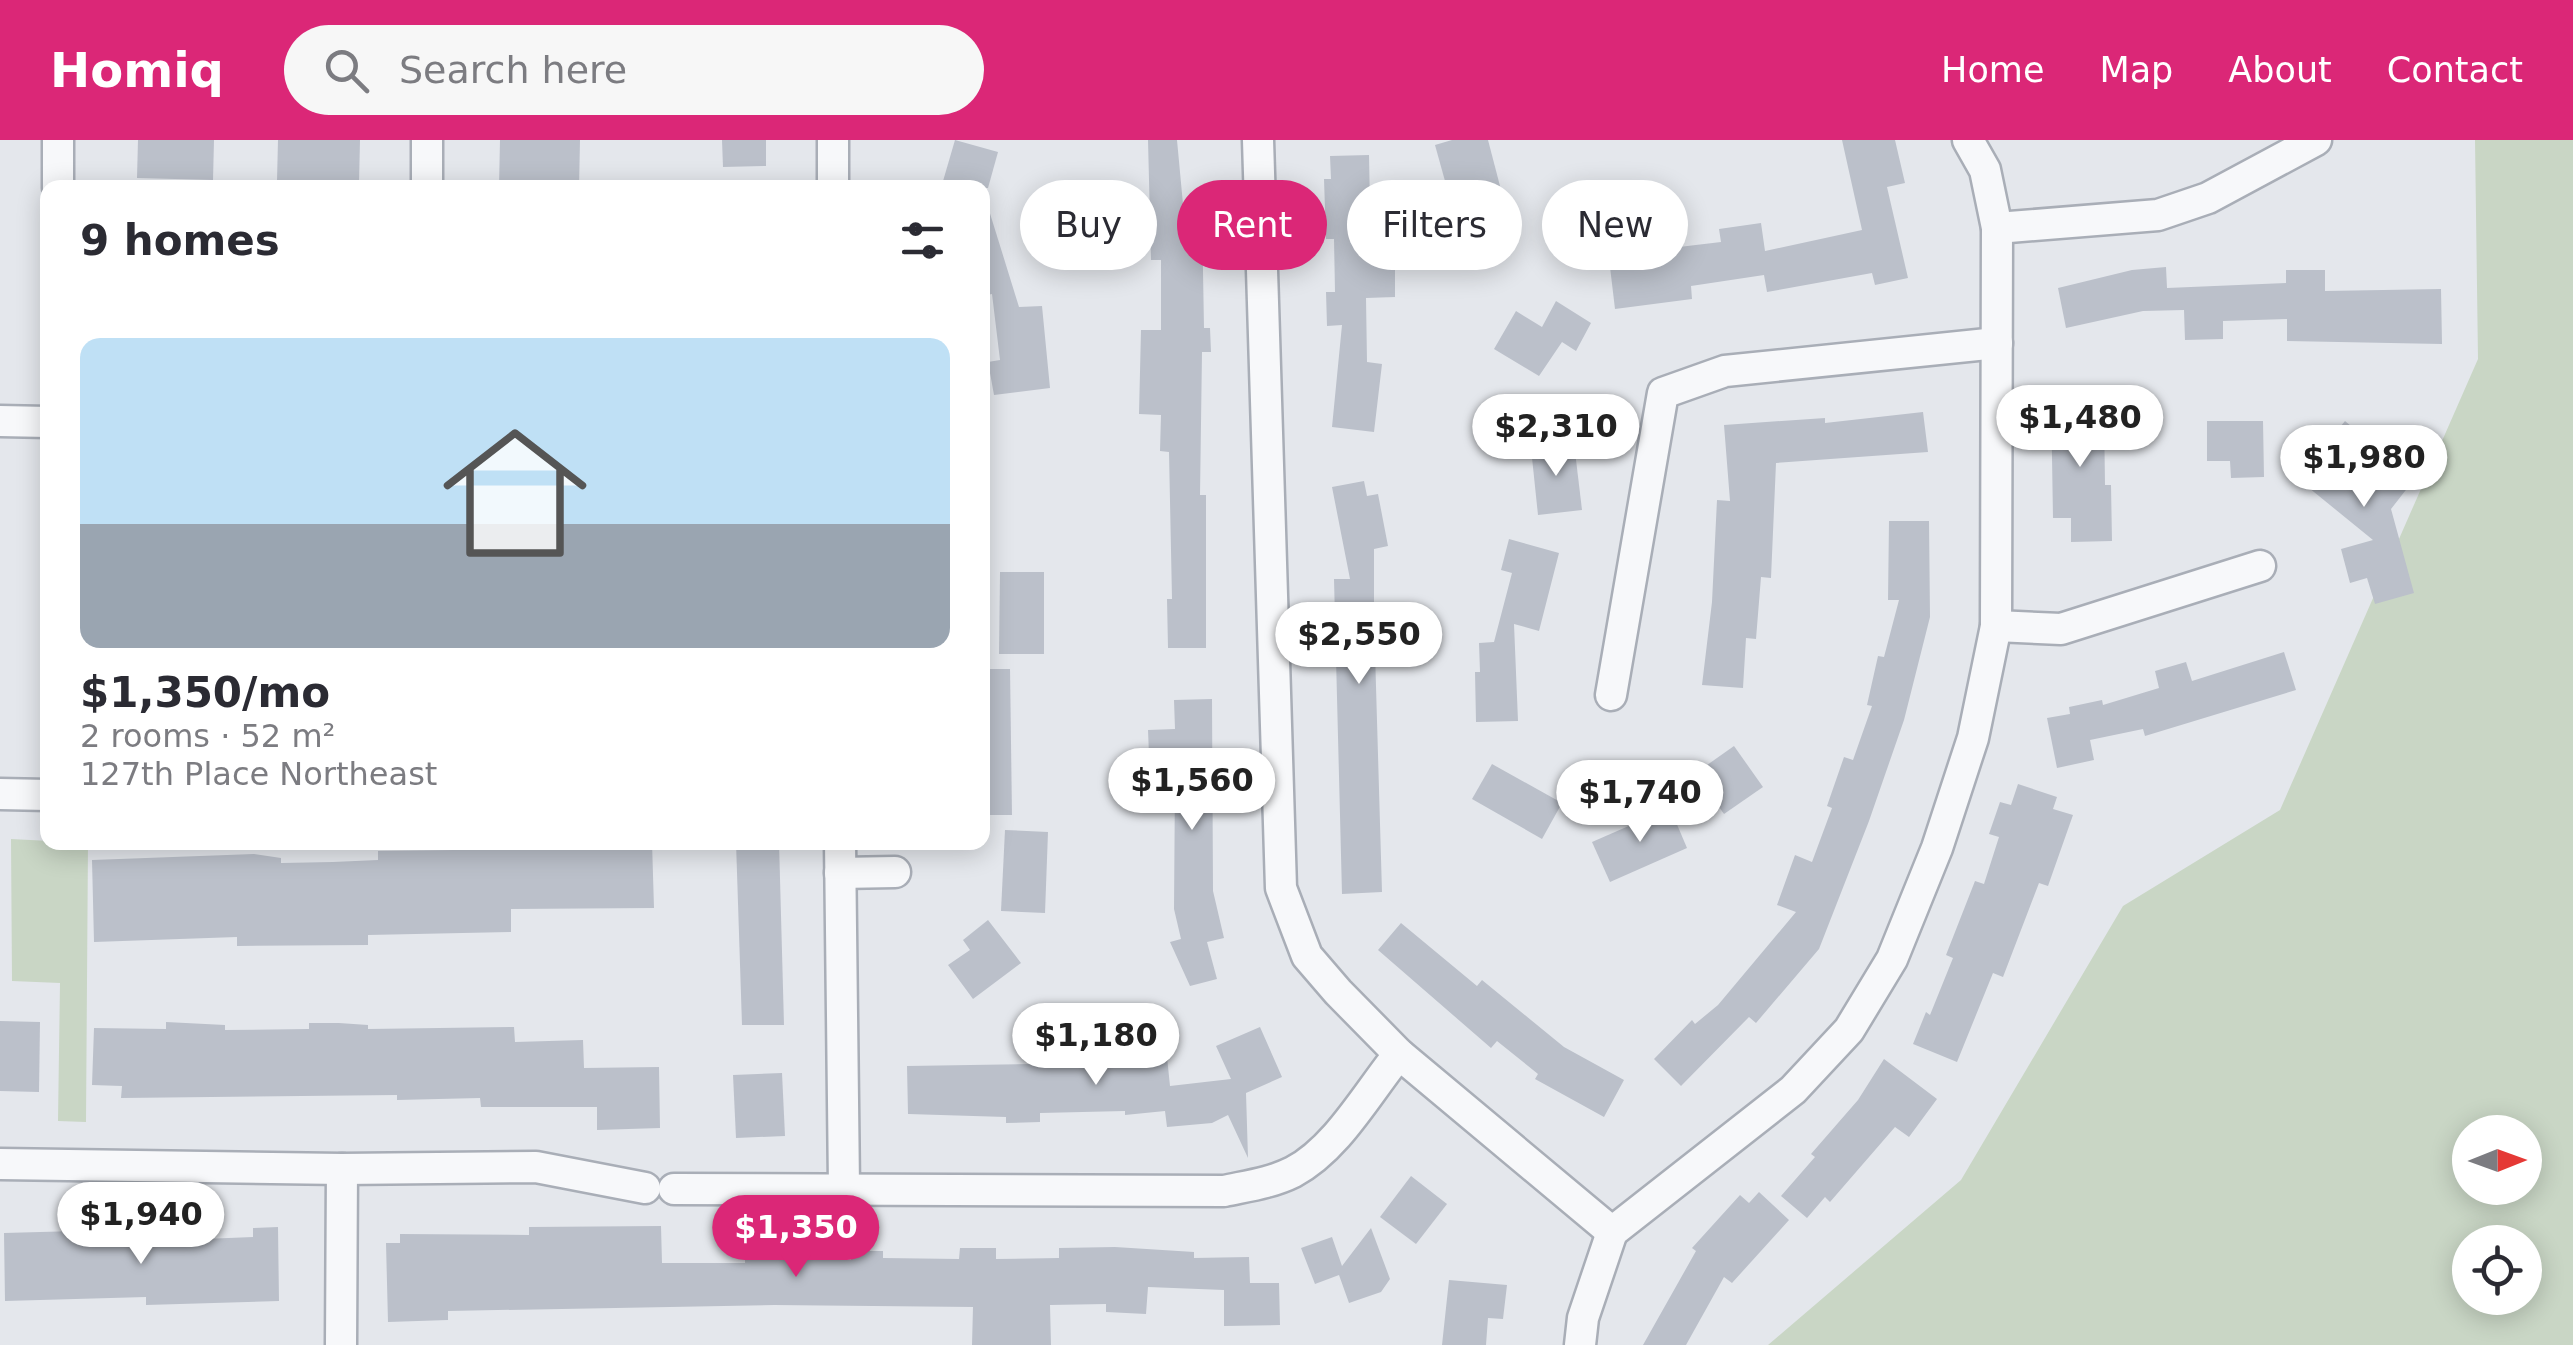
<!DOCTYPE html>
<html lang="en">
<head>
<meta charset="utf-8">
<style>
	:root { --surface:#fff; --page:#f7f7f7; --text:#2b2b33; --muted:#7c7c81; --line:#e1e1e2; --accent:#db2777 }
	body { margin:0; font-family:"DejaVu Sans",sans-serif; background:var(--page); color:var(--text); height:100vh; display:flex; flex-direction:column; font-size:38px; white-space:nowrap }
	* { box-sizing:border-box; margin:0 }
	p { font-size:32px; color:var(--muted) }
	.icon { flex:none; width:55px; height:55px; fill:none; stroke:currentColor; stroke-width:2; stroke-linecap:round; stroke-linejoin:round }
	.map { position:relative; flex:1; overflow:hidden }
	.sheet { position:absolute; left:40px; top:40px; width:950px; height:670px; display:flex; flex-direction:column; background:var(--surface); border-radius:20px; box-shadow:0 5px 25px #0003 }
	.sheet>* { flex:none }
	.hud { position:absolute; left:1020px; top:40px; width:950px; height:90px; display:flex; gap:20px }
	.needle { width:65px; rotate:89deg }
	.fabs { position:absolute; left:2452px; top:975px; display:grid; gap:20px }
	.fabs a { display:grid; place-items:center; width:90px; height:90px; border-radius:50%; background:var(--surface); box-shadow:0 5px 25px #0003; font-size:50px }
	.price { position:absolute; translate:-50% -85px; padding:0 22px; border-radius:35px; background:#fff; color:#222; font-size:32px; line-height:65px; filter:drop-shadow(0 2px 5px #0008) }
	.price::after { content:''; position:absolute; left:50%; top:60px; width:30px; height:22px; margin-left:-15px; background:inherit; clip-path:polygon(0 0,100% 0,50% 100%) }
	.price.on { background:var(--accent); color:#fff }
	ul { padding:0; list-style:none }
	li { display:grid; align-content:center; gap:20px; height:530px; padding:0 40px }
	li+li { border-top:2px solid var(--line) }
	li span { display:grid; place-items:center; height:310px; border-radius:20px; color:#555 }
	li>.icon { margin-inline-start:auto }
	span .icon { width:180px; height:180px; fill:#fffc; stroke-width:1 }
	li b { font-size:42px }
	h2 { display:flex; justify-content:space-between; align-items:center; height:120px; padding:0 40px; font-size:42px }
	.chip { padding:0 35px; border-radius:45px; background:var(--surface); box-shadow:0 5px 25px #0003; font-size:35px; line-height:90px }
	.chip.on { background:var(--accent); color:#fff }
	header { display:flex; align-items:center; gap:60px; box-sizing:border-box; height:140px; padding:0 50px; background:var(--accent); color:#fff }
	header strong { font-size:48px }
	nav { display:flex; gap:55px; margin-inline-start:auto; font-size:35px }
	.search { width:700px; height:90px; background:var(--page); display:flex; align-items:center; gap:25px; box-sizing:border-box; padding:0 35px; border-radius:55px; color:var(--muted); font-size:38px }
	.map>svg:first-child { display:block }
	.green { fill:#c9d6c5; fill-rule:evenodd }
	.building { fill:#bbc0ca }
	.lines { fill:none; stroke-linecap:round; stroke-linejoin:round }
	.street-casing { stroke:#a9aeb7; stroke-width:35 }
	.street { stroke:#f7f8fa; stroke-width:30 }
</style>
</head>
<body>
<header>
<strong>Homiq</strong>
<div class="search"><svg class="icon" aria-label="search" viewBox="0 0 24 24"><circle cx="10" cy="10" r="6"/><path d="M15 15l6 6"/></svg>Search here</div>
<nav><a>Home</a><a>Map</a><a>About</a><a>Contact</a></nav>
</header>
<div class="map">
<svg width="2573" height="1205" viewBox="0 0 2573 1205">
	<rect width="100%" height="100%" fill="#e4e7ec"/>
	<!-- green -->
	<g class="green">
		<path d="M2475,0H2573V1205H1768L1961,1040L2123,766L2280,670L2478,219ZM2470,992H2525V1048H2470ZM2470,1102H2525V1158H2470Z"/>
		<polygon points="11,699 88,703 86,982 58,981 60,843 12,841"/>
	</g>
	<!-- building -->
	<g class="building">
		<polygon points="138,0 214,0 213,40 137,38"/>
		<polygon points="278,0 360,0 359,43 277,41"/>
		<polygon points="500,0 580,0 579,48 499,48"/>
		<polygon points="722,0 766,0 766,26 723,27"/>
		<polygon points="955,0 998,12 988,48 941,48"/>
		<polygon points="1148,0 1177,0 1184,75 1202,74 1204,188 1210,188 1211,212 1202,212 1200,355 1206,355 1206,508 1168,508 1167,459 1172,459 1169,312 1160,311 1161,275 1139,274 1141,190 1161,190 1161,120 1151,120"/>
		<polygon points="1452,0 1488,0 1500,46 1450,59 1435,5"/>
		<polygon points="1842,0 1895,0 1905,43 1887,47 1908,138 1875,145 1872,133 1767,152 1764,135 1691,146 1692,159 1615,169 1610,127 1655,122 1654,110 1721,102 1719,89 1761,83 1765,111 1862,90"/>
		<polygon points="1369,15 1370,67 1380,67 1382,112 1395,112 1395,157 1366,158 1367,222 1382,224 1374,292 1332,287 1342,185 1327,186 1326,152 1335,152 1334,99 1326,99 1324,39 1331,39 1330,16"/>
		<polygon points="988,67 1019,167 1042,166 1050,248 994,255 988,222 1000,220 992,154 982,156 982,68"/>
		<polygon points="2166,127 2167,148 2286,143 2286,130 2325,130 2325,151 2441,149 2442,204 2287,201 2287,179 2223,181 2223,199 2185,200 2184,170 2143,171 2066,188 2058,148 2132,130"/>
		<polygon points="1556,161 1591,183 1576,211 1562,202 1539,236 1494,209 1516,171 1542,187"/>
		<polygon points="2084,254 2085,272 2104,272 2105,345 2111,345 2112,401 2071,402 2071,378 2053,378 2051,255"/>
		<polygon points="1923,272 1928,312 1776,323 1771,438 1761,437 1756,499 1746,498 1743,548 1702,545 1712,462 1717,360 1730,361 1724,285 1825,278 1825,283"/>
		<polygon points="2207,281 2263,281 2264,337 2231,338 2230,321 2207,321"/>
		<polygon points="2345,281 2377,308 2371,315 2409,346 2391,369 2414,453 2375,464 2367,438 2350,443 2341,409 2373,400 2298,339"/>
		<polygon points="1574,303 1582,370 1538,375 1531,308"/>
		<polygon points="1364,341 1367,356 1378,354 1388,406 1374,409 1374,466 1392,466 1392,512 1375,512 1382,752 1342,754 1334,439 1350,439 1332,347"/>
		<polygon points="1889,381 1929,381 1930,477 1904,580 1869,681 1819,809 1756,883 1749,877 1681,946 1654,919 1692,880 1695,884 1718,865 1796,772 1777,765 1795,715 1812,722 1832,668 1827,666 1844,617 1853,620 1872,566 1867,565 1878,516 1884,517 1899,460 1888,460"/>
		<polygon points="1509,399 1559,413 1539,491 1514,484 1518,581 1476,582 1475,532 1480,532 1479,503 1494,502 1512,433 1501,430"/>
		<polygon points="1000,432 1044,432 1044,514 999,514"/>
		<polygon points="2284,512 2296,550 2145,596 2143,589 2090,600 2094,620 2057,628 2047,578 2070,574 2069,567 2102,560 2103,565 2159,548 2155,531 2186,522 2192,541"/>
		<polygon points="982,529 1010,529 1012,675 982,675"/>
		<polygon points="1212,559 1213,751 1224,798 1207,802 1217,839 1190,846 1170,802 1181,799 1174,769 1175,639 1161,640 1160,614 1149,615 1148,590 1175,589 1174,560"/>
		<polygon points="1734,606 1763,647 1724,674 1700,640 1700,630"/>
		<polygon points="1492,624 1562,663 1542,699 1472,659"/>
		<polygon points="2018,644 2057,657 2053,669 2073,675 2048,746 2039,743 2003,837 1993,833 1957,922 1913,904 1926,872 1930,875 1953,818 1946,815 1975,741 1984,744 1999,697 1989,694 2000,662 2011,665"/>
		<polygon points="1670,668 1687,708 1610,742 1592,702"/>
		<polygon points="1005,690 1048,692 1045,773 1001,771"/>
		<polygon points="521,702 652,702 654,768 511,769 511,792 368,795 368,805 237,806 237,797 94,802 92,720 254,714 281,718 281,723 333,722 378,720 378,711 521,709"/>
		<polygon points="736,702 779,702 784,885 742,885"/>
		<polygon points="988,780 1021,823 973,859 948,825 970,810 963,800"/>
		<polygon points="1401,783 1477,846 1482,840 1564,907 1624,940 1604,977 1535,939 1538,934 1497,901 1491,908 1378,810"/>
		<polygon points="0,881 40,882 39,952 0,951"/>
		<polygon points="166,882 225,885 225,890 309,889 309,883 339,883 368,885 368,889 514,887 515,902 583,900 584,928 659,927 660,988 597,990 597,967 481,967 480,958 397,960 397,955 121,958 122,946 92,945 94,888 166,889"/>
		<polygon points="1260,887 1282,937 1246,953 1248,1018 1228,975 1212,983 1167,987 1165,971 1125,975 1125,971 1040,973 1040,982 1006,983 1006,977 908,974 907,926 1108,923 1167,917 1170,946 1231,939 1216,906"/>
		<polygon points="1884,919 1937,959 1909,997 1895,987 1830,1062 1825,1057 1807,1078 1781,1056 1815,1017 1811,1014 1858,960"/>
		<polygon points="782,933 785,996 736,998 733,935"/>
		<polygon points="1411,1036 1447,1064 1416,1104 1380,1077"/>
		<polygon points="1759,1052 1789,1080 1732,1143 1724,1137 1686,1205 1643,1205 1696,1111 1692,1108 1740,1055 1749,1063"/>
		<polygon points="661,1086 662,1123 745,1123 745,1111 773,1111 773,1120 851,1120 851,1111 883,1111 883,1118 959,1119 960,1108 996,1108 996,1119 1059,1118 1059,1108 1115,1107 1194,1112 1194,1118 1249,1117 1250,1143 1279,1143 1280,1185 1224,1186 1224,1150 1148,1147 1146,1174 1106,1172 1106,1164 1050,1165 1051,1205 972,1205 973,1167 774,1165 448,1171 448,1180 388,1182 386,1103 400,1103 400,1094 529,1095 529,1087"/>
		<polygon points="278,1087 279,1161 146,1165 146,1157 5,1161 4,1093 113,1090 135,1092 135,1097 204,1099 253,1097 253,1088"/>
		<polygon points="1371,1088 1390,1139 1381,1152 1349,1163 1339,1135 1315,1144 1301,1108 1332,1097 1342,1126"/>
		<polygon points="1449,1140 1507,1145 1503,1179 1488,1178 1486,1205 1442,1205"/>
	</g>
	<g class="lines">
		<defs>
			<g id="street">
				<polyline points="58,0 58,48"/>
				<polyline points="427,0 427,48"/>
				<polyline points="833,0 833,48"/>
				<polyline points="1258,0 1281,748 1307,816 1338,852 1399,914 1612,1092"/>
				<polyline points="1997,88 2158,75 2208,58 2316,0"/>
				<polyline points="0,281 48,282"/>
				<polyline points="1996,486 2061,489 2260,426"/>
				<polyline points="1611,555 1663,253 1725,231 1997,203"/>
				<polyline points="0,654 48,655"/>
				<polyline points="840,702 844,1047"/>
				<polyline points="840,733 895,732"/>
				<polyline points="0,1024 342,1029 536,1027 645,1048"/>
				<path d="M674,1049L1224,1051C1247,1046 1271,1043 1293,1032C1337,1009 1368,952 1399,914"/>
				<polyline points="1612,1092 1793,950 1849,890 1892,819 1937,708 1973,598 1996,486 1997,88 1985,30 1968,0"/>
				<polyline points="341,1205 342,1029"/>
				<polyline points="1580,1205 1583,1178 1612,1092"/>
			</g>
		</defs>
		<!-- street casing -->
		<use href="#street" class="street-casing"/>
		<!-- street -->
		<use href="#street" class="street"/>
	</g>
</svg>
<div class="fabs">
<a><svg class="needle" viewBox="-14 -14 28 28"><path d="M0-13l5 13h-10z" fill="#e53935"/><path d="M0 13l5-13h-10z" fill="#7c7c81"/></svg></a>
<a><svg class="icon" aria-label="locate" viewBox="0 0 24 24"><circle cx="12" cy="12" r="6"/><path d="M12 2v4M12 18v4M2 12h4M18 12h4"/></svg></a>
</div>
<b class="price" style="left:2080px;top:330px">$1,480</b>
<b class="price" style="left:1556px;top:339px">$2,310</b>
<b class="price" style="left:2364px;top:370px">$1,980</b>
<b class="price" style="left:1359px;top:547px">$2,550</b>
<b class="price" style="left:1192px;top:693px">$1,560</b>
<b class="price" style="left:1640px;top:705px">$1,740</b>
<b class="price" style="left:1096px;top:948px">$1,180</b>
<b class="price" style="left:141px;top:1127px">$1,940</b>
<b class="price on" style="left:796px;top:1140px">$1,350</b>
<div class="hud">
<a class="chip">Buy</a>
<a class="chip on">Rent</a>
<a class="chip">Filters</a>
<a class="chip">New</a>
</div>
<section class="sheet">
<h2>9 homes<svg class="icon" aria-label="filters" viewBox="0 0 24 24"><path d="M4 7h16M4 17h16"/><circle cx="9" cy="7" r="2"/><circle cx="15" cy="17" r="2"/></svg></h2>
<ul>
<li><span style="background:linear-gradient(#bfe0f5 60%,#9aa5b1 0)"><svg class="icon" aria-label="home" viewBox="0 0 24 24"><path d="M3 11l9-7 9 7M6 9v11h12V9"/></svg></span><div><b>$1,350/mo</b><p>2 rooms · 52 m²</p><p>127th Place Northeast</p></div></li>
</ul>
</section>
</div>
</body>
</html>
